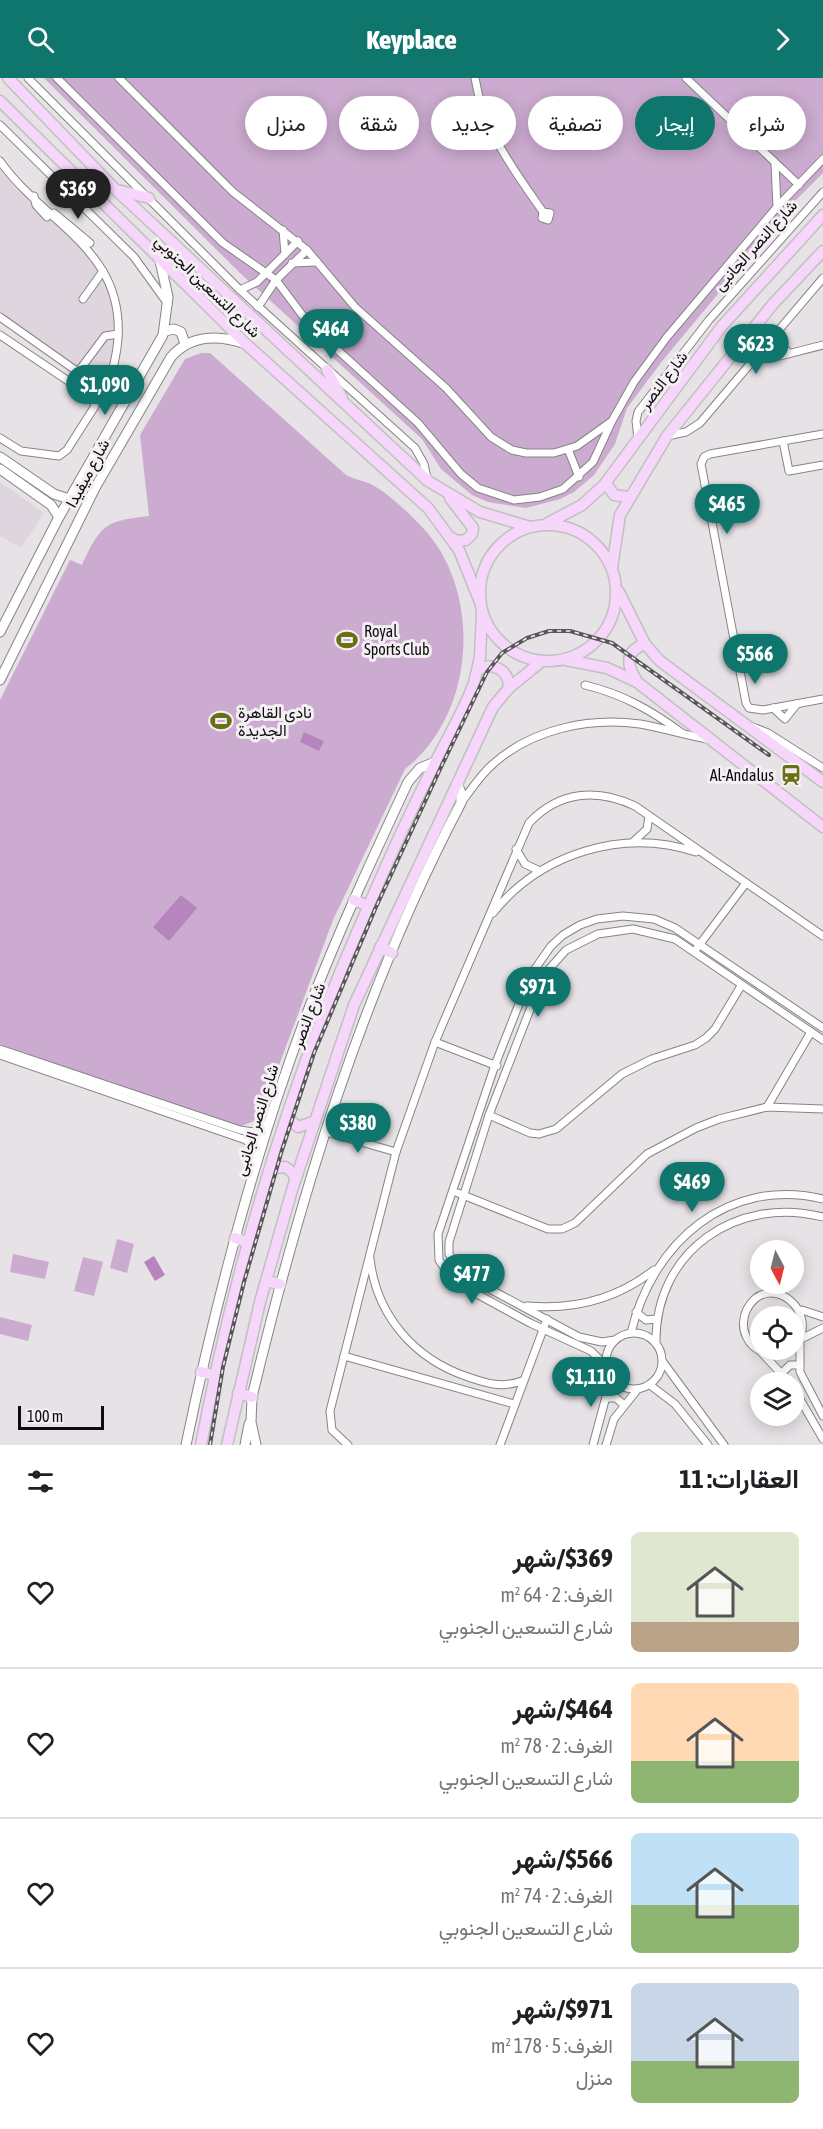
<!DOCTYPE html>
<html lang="ar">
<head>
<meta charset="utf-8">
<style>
	:root { --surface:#fff; --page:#f6f6f6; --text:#202124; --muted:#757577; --line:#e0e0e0; --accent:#0f766e }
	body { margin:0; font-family:"Asap Condensed",Vazirmatn,sans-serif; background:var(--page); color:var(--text); direction:rtl; height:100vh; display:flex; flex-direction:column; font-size:22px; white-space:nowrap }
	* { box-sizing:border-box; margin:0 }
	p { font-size:20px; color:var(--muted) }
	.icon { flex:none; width:33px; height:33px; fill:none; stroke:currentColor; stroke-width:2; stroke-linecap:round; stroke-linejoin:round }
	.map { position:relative; height:1367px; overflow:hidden; direction:ltr }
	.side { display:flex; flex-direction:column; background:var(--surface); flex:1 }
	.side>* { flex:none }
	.top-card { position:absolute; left:18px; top:18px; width:788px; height:54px; direction:rtl; display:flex; gap:12px }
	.needle { width:39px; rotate:173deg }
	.buttons { position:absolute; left:750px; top:1162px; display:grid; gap:12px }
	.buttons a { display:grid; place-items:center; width:54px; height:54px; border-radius:50%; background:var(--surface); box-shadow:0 3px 15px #0003; font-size:30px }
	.scale { position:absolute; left:18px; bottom:15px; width:86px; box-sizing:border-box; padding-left:6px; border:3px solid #0e0c0e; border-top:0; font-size:16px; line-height:21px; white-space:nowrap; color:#0e0c0e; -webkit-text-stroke:4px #f3eff3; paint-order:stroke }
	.price { position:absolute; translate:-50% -51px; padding:0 14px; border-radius:21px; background:var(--accent); color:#fff; font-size:20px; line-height:39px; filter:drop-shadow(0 2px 3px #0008) }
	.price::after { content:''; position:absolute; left:50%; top:36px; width:18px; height:14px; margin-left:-9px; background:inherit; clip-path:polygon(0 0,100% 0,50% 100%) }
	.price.selected { background:#222; color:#fff }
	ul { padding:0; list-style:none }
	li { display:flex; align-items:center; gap:18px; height:150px; padding:0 24px }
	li+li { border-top:2px solid var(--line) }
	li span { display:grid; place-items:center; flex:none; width:168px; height:120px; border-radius:9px; color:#555 }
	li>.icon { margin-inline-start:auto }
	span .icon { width:72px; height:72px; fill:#fffc; stroke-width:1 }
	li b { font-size:26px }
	h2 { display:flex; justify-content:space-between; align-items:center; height:72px; padding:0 24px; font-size:26px }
	.pill { padding:0 21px; border-radius:27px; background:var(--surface); box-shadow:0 3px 15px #0003; font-size:21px; line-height:54px }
	.pill.selected { background:var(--accent); color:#fff }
	header { display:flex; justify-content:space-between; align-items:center; height:78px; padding:0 24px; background:var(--accent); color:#fff; font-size:27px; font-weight:800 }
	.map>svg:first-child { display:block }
	.built { fill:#ded5df }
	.green { fill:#cbabcf }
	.water { fill:#b785bd }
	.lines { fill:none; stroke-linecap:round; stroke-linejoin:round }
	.street-casing { stroke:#878387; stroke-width:9 }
	.secondary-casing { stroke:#878387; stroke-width:11 }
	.primary-casing { stroke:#c0c0c0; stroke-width:13 }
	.street { stroke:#fff; stroke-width:7 }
	.secondary { stroke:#fff; stroke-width:9 }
	.primary { stroke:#f7d6fb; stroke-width:10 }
	.rail-casing { stroke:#585658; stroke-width:4 }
	.rail { stroke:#f3eff3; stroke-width:1.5; stroke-dasharray:4.5; stroke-linecap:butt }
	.labels { text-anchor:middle; stroke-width:6; stroke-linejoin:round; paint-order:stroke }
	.street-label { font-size:16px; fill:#0e0c0e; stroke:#f3eff3 }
	.poi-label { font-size:16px; fill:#0e0c0e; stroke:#f3eff3; text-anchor:start }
</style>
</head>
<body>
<header><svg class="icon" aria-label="forward" viewBox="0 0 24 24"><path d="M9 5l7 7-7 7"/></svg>Keyplace<svg class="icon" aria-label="search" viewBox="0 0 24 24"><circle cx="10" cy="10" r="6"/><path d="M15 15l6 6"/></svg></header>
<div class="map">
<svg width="823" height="1367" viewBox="0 0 823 1367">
	<rect width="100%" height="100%" fill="#e6e2e6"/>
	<!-- built -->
	<g class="built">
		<polygon points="0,86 100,186 115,215 121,237 121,267 108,313 0,239"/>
		<polygon points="0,404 44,435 21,470 0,458"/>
	</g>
	<!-- green -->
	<g class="green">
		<polygon points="44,0 823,0 823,95 796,122 663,282 627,330 615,366 594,397 574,414 560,421 526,430 488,424 472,417 441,391 422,361 241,196"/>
		<path d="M201,275H210L346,397C355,402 368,403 376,409C392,419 411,437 424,451C484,517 474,638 405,691L333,842L259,1041L239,1049L0,966V622L70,482L82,487C101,447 104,443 149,438L140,357L185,281Z"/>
		<polygon points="117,1161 134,1166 127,1195 110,1190"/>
		<polygon points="13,1176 49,1184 45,1201 10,1194"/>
		<polygon points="83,1179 103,1184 94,1218 74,1213"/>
		<polygon points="0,1239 32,1247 28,1263 0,1256"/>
	</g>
	<!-- water -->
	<g class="water">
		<polygon points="304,654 324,663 319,673 300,664"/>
		<polygon points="181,817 197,830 169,863 153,849"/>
		<polygon points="154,1178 165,1197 155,1203 144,1184"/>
	</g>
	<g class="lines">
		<defs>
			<g id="street">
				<polyline points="28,0 240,212 415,370 424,386 427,400"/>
				<polyline points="57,0 223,165 276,202 309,246 418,345 461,396 478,410 514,422 540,419 563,411 593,384 611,345"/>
				<polyline points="119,0 233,114 307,172 355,229 446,310 491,359 512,372 526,375 554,375 577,368 612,343 634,304 667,259 777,129 823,81"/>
				<path d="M475,0C483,52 514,92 543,134L550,135L548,142L542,140L543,134"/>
				<polyline points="686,0 799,107"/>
				<polyline points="0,47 134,179 168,226"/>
				<path d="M0,83C46,148 130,173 117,270C115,281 113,301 102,307L95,306L0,239"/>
				<polyline points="775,86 777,129"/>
				<polyline points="34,118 36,127 47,139"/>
				<polyline points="54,135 90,165"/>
				<polyline points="283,152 285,176"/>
				<polyline points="292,185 317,184"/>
				<polyline points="240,212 257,204 298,163"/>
				<polyline points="83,221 103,193"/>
				<polyline points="258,229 276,202 307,172"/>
				<polyline points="774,256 777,264 788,274"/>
				<polyline points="0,257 92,319 95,328 67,372 59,378 21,373 0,360"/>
				<polyline points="766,266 780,278 823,267"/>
				<polyline points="78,294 105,258 118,256"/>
				<polyline points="823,356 710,376 704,379 701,386 746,625 749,630 763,632 823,621"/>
				<polyline points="667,358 686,354 700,345 823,200"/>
				<polyline points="638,360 636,343 638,334 709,242 823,114"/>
				<polyline points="783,363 789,393 823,387"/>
				<polyline points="568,371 579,399"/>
				<path d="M585,607C622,616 651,632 682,655"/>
				<polyline points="773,630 785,641 797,626"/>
				<polyline points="753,649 768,655 823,690"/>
				<path d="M461,725C471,712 480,697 493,686C532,651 589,639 640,646C663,650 685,657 707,661"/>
				<polyline points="633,764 647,751 649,738"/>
				<polyline points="516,771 525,786 540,793"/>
				<path d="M493,835C541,775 623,750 696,774"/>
				<polyline points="694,874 746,805"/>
				<polyline points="435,964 497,988"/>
				<polyline points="0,971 240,1052 253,1054 269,1045"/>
				<polyline points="0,977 246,1062 254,1071 257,1080"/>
				<polyline points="767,1029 811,954"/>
				<polyline points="489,1037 530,1055 539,1056 556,1051 622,996 652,981 695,967 706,960 715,951 741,908"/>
				<polyline points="326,1054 396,1074"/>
				<polyline points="250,1065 257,1060 253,1054"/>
				<polyline points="458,1115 548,1151 562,1151 575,1145 647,1076 696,1050 719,1041 767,1029 823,1031"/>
				<path d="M370,1180C376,1237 414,1281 468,1299C488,1306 502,1310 522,1303"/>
				<path d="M527,1228C573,1232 617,1221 654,1192"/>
				<polyline points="802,1232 823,1239"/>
				<polyline points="636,1234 646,1242 657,1241"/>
				<circle cx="634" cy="1283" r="28"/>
				<path d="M631,1255C652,1165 728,1098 823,1121"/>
				<polyline points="801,1261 823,1250"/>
				<polyline points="615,1262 602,1264 579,1259 460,1195 449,1176 449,1164 489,1037 543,898 566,872 598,856 633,851 675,861 823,962"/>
				<polyline points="800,1263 800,1294 823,1338"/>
				<path d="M656,1264C655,1173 737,1117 823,1139"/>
				<path d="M790,1272C774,1280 754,1276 746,1258C742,1250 743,1239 747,1231C769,1191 823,1234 794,1270"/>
				<polyline points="762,1275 790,1305"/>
				<polyline points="344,1278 514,1326"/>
				<polyline points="663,1284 724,1367"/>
				<polyline points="606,1288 591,1273 530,1245 453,1203 439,1182 438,1156 495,987 530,898 551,868 563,857 580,847 597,841 623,838 654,841 675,850 823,950"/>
				<polyline points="782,1295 790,1287 798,1287"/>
				<polyline points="650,1307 675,1326 708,1367"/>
				<polyline points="794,1311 823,1361"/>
				<polyline points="607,1320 616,1320 623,1326"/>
				<path d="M348,1367L332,1352L330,1333L396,1074L435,964L529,745C559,713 597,710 635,728L823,858"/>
				<polyline points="500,1367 547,1241"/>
				<polyline points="593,1367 611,1300"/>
				<polyline points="606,1367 614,1341 637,1312"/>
			</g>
			<g id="secondary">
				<polyline points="165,253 174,251 181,254 185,266"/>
				<polyline points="0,379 54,416 69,421"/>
				<polyline points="0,391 51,427 59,439"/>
				<polyline points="0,554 59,439 163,257 168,219 160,183"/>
				<path d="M0,602L95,410L171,279C191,256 220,257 246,266"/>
				<path d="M186,1367C217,1217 256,1068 311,925C340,850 374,777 408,704L420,690L435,684"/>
				<polyline points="245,1367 249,1346"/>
				<path d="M256,1367L251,1344L252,1319C301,1115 363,911 461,725V715L457,705"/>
			</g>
			<g id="primary">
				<polyline points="8,0 115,111 428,403 480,434 530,449"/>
				<polyline points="0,23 246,266 428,430 459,472 480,524"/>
				<polyline points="117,112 149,120"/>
				<polyline points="327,292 342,320"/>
				<polyline points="606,405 614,417 628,419"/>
				<polyline points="450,420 473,450 472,456 466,462 457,463 452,460"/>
				<polyline points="548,445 582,427 604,407 722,248 823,137"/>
				<circle cx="548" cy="515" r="68"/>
				<polyline points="612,490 620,437 667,358 773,226 823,173"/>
				<polyline points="619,514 645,566 660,583 823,704"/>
				<polyline points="566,582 607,590 637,604 823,749"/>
				<path d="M478,592C493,583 509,592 509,610"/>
				<path d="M637,603C626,587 625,573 645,566"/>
				<polyline points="354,822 368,828"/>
				<polyline points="380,869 392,875"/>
				<polyline points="287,1039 298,1049 313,1044"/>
				<polyline points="269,1094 275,1090 285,1089 293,1095 295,1101"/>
				<polyline points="235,1160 247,1164"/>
				<polyline points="266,1203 280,1206"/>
				<polyline points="201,1294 214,1297"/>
				<polyline points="238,1315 252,1319"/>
				<path d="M201,1367C236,1182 292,999 369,827C390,778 412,730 436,683C449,657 464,632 474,605L480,579L482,534"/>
				<polyline points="227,1367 260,1224 292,1112 354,927 493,629 509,610 542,583"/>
			</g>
		</defs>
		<!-- street casing -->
		<use href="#street" class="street-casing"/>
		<!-- secondary casing -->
		<use href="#secondary" class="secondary-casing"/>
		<!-- primary casing -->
		<use href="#primary" class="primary-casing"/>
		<!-- street -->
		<use href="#street" class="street"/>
		<!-- secondary -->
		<use href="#secondary" class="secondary"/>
		<!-- primary -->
		<use href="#primary" class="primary"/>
		<defs>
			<polyline id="rail" points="210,1367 223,1289 244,1204 282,1072 314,975 376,829 442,687 487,594 502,575 527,560 549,553 570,553 612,565 769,677"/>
		</defs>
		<!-- rail casing -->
		<use href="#rail" class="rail-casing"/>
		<!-- rail -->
		<use href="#rail" class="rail"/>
	</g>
	<!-- icons -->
	<defs>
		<symbol id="stadium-bare" viewBox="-9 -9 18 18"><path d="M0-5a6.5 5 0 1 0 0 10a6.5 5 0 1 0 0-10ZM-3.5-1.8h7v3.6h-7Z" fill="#6a6f15" stroke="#f3eff3" stroke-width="2.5" paint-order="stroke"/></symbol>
		<symbol id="station-bare" viewBox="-9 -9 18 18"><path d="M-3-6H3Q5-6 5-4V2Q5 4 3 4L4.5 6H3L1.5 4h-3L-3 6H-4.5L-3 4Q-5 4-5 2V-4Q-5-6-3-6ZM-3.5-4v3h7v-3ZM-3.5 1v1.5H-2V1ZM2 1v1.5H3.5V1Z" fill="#6a6f15" stroke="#f3eff3" stroke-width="2.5" paint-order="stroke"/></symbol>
	</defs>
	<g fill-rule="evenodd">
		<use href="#stadium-bare" x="332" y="547" width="30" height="30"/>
		<use href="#stadium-bare" x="206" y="628" width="30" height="30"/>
		<use href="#station-bare" x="776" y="682" width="30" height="30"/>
	</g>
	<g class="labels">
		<!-- street labels -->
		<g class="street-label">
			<text transform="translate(755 167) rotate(-48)" y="6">شارع النصر الجانبى</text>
			<text transform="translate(208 208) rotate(44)" y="6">شارع التسعين الجنوبي</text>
			<text transform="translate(663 302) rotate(-53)" y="6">شارع النصر</text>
			<text transform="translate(87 395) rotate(-62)" y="6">شارع ميفيدا</text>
			<text transform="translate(308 937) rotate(-69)" y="6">شارع النصر</text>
			<text transform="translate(256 1042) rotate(-73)" y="6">شارع النصر الجانبى</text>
		</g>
		<!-- poi labels -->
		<g class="poi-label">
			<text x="364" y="559">Royal<tspan x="364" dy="18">Sports Club</tspan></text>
			<text x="238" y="640">نادى القاهرة<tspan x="238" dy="18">الجديدة</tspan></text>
			<text x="774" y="703" text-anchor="end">Al-Andalus</text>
		</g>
	</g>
</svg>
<div class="buttons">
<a><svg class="needle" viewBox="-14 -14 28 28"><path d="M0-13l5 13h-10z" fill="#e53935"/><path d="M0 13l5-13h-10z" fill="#757577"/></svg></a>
<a><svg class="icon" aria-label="locate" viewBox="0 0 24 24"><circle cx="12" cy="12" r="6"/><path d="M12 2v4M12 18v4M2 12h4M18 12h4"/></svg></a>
<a><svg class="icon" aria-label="layers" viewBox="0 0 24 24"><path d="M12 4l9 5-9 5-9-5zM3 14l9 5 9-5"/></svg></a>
</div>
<div class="scale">100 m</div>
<b class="price selected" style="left:78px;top:142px">$369</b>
<b class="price" style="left:331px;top:282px">$464</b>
<b class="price" style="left:756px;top:297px">$623</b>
<b class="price" style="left:105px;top:338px">$1,090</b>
<b class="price" style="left:727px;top:457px">$465</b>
<b class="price" style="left:755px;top:607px">$566</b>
<b class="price" style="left:538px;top:940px">$971</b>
<b class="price" style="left:358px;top:1076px">$380</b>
<b class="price" style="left:692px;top:1135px">$469</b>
<b class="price" style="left:472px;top:1227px">$477</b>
<b class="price" style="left:591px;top:1330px">$1,110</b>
<div class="top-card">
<a class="pill">شراء</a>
<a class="pill selected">إيجار</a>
<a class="pill">تصفية</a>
<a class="pill">جديد</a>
<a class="pill">شقة</a>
<a class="pill">منزل</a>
</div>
</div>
<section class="side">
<h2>العقارات: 11<svg class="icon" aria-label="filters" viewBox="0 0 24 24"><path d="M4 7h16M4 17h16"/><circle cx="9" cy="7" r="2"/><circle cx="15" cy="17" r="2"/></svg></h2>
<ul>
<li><span style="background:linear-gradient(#dfe7d0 75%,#b9a48a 0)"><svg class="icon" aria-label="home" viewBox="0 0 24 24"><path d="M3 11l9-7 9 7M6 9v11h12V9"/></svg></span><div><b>$369/شهر</b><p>الغرف: 2 · 64 m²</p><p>شارع التسعين الجنوبي</p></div><svg class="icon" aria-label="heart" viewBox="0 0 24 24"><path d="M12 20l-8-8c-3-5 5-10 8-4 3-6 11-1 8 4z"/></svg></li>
<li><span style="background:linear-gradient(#ffd9b3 65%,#8fb573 0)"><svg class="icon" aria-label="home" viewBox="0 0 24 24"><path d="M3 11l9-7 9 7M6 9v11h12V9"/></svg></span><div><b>$464/شهر</b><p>الغرف: 2 · 78 m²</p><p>شارع التسعين الجنوبي</p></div><svg class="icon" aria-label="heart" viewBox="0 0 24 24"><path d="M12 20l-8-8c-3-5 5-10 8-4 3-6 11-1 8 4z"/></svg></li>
<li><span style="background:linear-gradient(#bfe0f5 60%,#8fb573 0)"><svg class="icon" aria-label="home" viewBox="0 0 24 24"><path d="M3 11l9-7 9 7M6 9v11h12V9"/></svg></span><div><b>$566/شهر</b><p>الغرف: 2 · 74 m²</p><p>شارع التسعين الجنوبي</p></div><svg class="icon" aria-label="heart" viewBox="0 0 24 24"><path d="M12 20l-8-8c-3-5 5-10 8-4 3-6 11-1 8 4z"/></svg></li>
<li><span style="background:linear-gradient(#c9d6e8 65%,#8fb573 0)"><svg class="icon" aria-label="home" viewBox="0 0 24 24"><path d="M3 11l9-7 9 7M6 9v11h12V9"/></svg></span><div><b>$971/شهر</b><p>الغرف: 5 · 178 m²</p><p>منزل</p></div><svg class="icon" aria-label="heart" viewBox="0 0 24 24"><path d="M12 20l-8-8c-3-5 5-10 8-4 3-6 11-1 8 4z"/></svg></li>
</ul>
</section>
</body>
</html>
